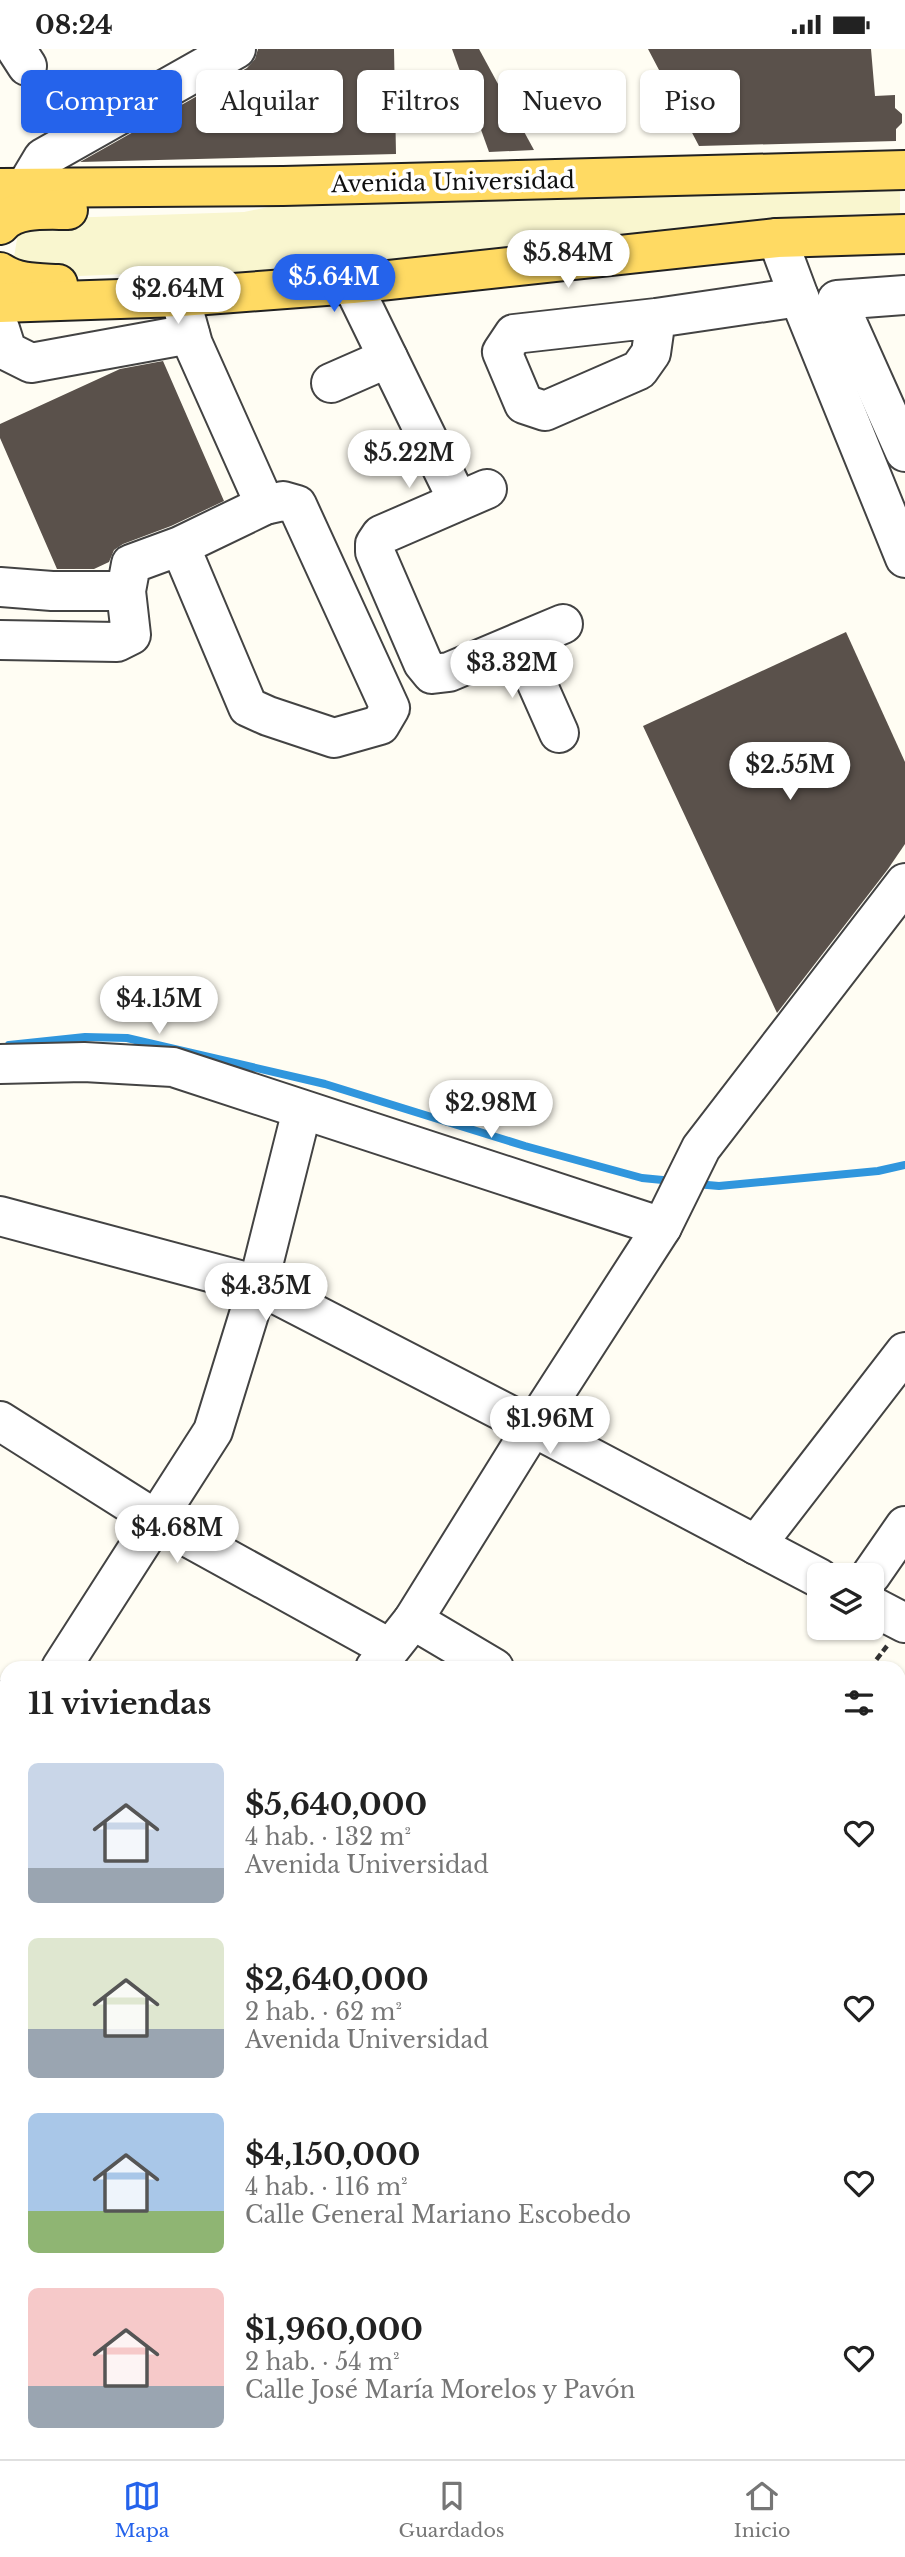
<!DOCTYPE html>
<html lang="es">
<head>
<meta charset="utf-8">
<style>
	:root { --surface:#fff; --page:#f6f6f6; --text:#222; --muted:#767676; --line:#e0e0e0; --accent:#2563eb }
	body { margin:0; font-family:"Libre Baskerville",serif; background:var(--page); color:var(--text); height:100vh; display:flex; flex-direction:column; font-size:26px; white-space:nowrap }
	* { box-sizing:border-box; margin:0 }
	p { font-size:23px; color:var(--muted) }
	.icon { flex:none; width:38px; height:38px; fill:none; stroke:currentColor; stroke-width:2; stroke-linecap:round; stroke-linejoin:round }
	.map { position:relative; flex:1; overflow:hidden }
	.drawer { position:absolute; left:0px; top:1612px; width:906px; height:800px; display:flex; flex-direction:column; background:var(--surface); border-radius:21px 21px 0 0; box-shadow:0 2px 5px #0004 }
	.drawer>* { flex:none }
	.hud { position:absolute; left:21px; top:21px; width:864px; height:63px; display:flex; gap:14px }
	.fabs { position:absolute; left:807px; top:1514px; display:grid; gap:14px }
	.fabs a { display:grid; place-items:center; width:77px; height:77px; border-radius:10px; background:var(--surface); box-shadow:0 2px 5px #0004; font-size:35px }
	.price { position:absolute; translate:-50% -60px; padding:0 16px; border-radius:24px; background:#fff; color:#222; font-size:23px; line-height:46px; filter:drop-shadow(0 2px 4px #0008) }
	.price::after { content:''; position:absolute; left:50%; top:42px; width:21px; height:16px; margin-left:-10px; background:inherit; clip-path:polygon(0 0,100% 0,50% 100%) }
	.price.selected { background:var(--accent); color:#fff }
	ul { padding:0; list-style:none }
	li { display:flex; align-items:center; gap:21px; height:175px; padding:0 28px }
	li span { display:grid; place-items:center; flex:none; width:196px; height:140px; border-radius:10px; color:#555 }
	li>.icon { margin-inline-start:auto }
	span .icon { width:84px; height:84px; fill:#fffc; stroke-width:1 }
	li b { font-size:30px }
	h2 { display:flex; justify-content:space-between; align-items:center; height:84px; padding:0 28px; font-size:30px }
	.chip { padding:0 24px; border-radius:10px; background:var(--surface); box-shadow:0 2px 5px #0004; font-size:24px; line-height:63px }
	.chip.selected { background:var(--accent); color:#fff }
	.status { display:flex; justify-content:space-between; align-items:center; height:49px; padding:0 35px; background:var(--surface); direction:ltr }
	.status svg { height:19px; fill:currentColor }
	.tab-bar { display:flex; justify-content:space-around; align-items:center; height:98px; border-top:2px solid var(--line); background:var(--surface); font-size:19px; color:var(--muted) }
	.tab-bar a { display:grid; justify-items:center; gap:4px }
	.tab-bar .selected { color:var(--accent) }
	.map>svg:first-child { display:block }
	.farmland { fill:#f9f6cf }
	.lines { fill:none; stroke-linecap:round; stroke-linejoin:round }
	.stream { stroke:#3096dd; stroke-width:8 }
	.building { fill:#5a514b }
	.minor-casing { stroke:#434343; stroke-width:42 }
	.major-casing { stroke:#212121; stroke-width:42 }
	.path { stroke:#323232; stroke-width:4.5; stroke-dasharray:7 3.5; stroke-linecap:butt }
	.minor { stroke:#fff; stroke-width:38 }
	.major { stroke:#ffda63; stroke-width:38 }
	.labels { text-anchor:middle; stroke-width:7; stroke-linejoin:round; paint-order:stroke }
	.street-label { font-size:23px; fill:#101010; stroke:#fff }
</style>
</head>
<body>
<div class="status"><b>08:24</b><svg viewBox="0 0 49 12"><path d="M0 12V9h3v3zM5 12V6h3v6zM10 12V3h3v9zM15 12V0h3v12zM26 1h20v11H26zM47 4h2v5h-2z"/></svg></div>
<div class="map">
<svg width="905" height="2410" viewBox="0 0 905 2410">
	<rect width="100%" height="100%" fill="#fffdf3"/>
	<!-- farmland -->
	<polygon class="farmland" points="900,142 900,164 853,165 261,229 170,223 35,229 17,218 14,208 18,184 34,170 244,163 318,148"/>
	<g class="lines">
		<!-- stream -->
		<g class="stream">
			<polyline points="9,996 85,988 127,989 325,1035 525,1097 642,1129 673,1132"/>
			<polyline points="696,1135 719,1137 878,1122 905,1116"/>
		</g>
	</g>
	<!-- building -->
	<g class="building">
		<polygon points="258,0 394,0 396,105 80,113 247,19 255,10"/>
		<polygon points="452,0 479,0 534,101 489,103"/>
		<polygon points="648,0 871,0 875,47 895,46 895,59 902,65 902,74 896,80 896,92 699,97"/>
		<polygon points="163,312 224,452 171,477 123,495 114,501 109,513 94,520 57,520 0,389 0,375 120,320"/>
		<polygon points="846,583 905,713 905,795 888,820 777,964 643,677"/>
	</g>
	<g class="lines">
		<defs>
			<g id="minor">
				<polyline points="16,0 27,17"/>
				<polyline points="25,139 43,109 236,0"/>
				<polyline points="777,189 799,248 905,509"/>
				<polyline points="352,235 458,452"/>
				<polyline points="905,246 837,251 905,403"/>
				<polyline points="180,248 193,295 265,456"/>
				<polyline points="656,269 651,304 639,321 545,362 524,355 502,303 514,285 656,269 799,248"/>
				<polyline points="0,280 7,302 31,314 190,285"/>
				<polyline points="331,334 388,309"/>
				<polyline points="487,440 381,486 375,495 375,503 423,614 432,625 449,623 563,575"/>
				<polyline points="0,538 52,542 126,542"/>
				<polyline points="0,591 117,593 131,586 126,542 131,515 180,497 265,456 283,452 297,456 390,659 380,676 334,689 268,667 248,658 180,497"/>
				<polyline points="519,594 559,684"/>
				<polyline points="0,1015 84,1013 173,1018 662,1178"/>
				<polyline points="0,1167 258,1236 533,1378 819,1529"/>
				<polyline points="0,1372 155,1470 389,1599"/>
				<polyline points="756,1496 905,1303"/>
				<polyline points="871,1526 905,1477"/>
				<polyline points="872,1557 905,1574"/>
				<polyline points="413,1571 494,1619"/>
				<polyline points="61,1619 213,1382 258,1236 302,1061"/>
				<polyline points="375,1619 413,1571 533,1378 662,1178 701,1099 905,834"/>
				<polyline points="0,1652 7,1655"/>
				<polyline points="0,1714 7,1703"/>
				<polyline points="0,1968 7,1972"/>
				<polyline points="900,2064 905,2079"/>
				<polyline points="0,2119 7,2110"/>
				<polyline points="900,2227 905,2223"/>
				<polyline points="900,2375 905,2382"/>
				<polyline points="0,2377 7,2367"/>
				<polyline points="590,2404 593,2410"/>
				<polyline points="165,2410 169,2404"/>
				<polyline points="437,2410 441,2404"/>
			</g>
			<g id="major">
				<polyline points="0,139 283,137 905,121"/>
				<path d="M0,176C15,158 46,161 68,161"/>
				<path d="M0,223C18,235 37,234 58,235"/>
				<polyline points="0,254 180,248 352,235 777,189 905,185"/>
			</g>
		</defs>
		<!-- minor casing -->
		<use href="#minor" class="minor-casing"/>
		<!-- major casing -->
		<use href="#major" class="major-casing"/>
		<!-- path -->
		<g class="path">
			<polyline points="870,1619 887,1597"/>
			<polyline points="763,2404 767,2410"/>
		</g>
		<!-- minor -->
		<use href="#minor" class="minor"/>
		<!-- major -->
		<use href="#major" class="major"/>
	</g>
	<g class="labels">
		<!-- street labels -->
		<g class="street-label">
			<text transform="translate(453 133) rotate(-1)" y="8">Avenida Universidad</text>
		</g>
	</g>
</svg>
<div class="fabs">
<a><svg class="icon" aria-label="layers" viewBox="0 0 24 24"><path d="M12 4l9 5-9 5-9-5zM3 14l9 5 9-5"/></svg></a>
</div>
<b class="price" style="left:568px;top:241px">$5.84M</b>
<b class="price selected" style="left:334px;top:265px">$5.64M</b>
<b class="price" style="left:178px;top:277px">$2.64M</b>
<b class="price" style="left:409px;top:441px">$5.22M</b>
<b class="price" style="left:512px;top:651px">$3.32M</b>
<b class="price" style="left:790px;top:753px">$2.55M</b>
<b class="price" style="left:159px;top:987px">$4.15M</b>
<b class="price" style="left:491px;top:1091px">$2.98M</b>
<b class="price" style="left:266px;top:1274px">$4.35M</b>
<b class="price" style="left:550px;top:1407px">$1.96M</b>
<b class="price" style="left:177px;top:1516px">$4.68M</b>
<div class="hud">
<a class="chip selected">Comprar</a>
<a class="chip">Alquilar</a>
<a class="chip">Filtros</a>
<a class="chip">Nuevo</a>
<a class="chip">Piso</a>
</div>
<section class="drawer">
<h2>11 viviendas<svg class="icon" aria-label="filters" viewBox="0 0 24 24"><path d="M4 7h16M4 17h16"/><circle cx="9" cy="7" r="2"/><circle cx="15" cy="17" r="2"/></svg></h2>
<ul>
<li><span style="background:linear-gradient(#c9d6e8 75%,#9aa5b1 0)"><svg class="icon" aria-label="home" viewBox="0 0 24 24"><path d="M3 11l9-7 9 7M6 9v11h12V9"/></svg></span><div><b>$5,640,000</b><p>4 hab. · 132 m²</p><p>Avenida Universidad</p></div><svg class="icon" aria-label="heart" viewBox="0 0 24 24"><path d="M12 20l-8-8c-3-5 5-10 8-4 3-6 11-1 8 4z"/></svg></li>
<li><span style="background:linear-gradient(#dfe7d0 65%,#9aa5b1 0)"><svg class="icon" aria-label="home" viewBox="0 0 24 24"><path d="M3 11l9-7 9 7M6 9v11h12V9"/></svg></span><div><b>$2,640,000</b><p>2 hab. · 62 m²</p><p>Avenida Universidad</p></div><svg class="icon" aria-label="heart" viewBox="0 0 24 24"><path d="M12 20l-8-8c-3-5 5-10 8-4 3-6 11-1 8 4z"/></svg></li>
<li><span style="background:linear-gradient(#a9c7e8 70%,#8fb573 0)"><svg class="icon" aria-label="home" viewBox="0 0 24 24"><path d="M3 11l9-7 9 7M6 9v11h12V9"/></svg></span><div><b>$4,150,000</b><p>4 hab. · 116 m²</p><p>Calle General Mariano Escobedo</p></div><svg class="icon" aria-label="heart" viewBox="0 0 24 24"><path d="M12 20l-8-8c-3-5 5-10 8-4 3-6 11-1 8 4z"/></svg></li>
<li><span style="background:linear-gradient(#f6c9c9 70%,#9aa5b1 0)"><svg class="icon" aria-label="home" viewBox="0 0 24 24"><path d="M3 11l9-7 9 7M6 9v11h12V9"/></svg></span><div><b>$1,960,000</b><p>2 hab. · 54 m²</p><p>Calle José María Morelos y Pavón</p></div><svg class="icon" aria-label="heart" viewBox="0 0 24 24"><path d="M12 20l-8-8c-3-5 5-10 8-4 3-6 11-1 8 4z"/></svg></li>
</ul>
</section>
</div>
<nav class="tab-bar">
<a class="selected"><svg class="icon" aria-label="map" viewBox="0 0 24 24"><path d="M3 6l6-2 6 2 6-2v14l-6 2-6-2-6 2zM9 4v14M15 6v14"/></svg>Mapa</a>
<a><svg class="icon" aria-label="saved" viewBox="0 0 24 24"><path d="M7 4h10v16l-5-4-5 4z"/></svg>Guardados</a>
<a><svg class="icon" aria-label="home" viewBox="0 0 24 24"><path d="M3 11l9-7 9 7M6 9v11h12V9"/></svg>Inicio</a>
</nav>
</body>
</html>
